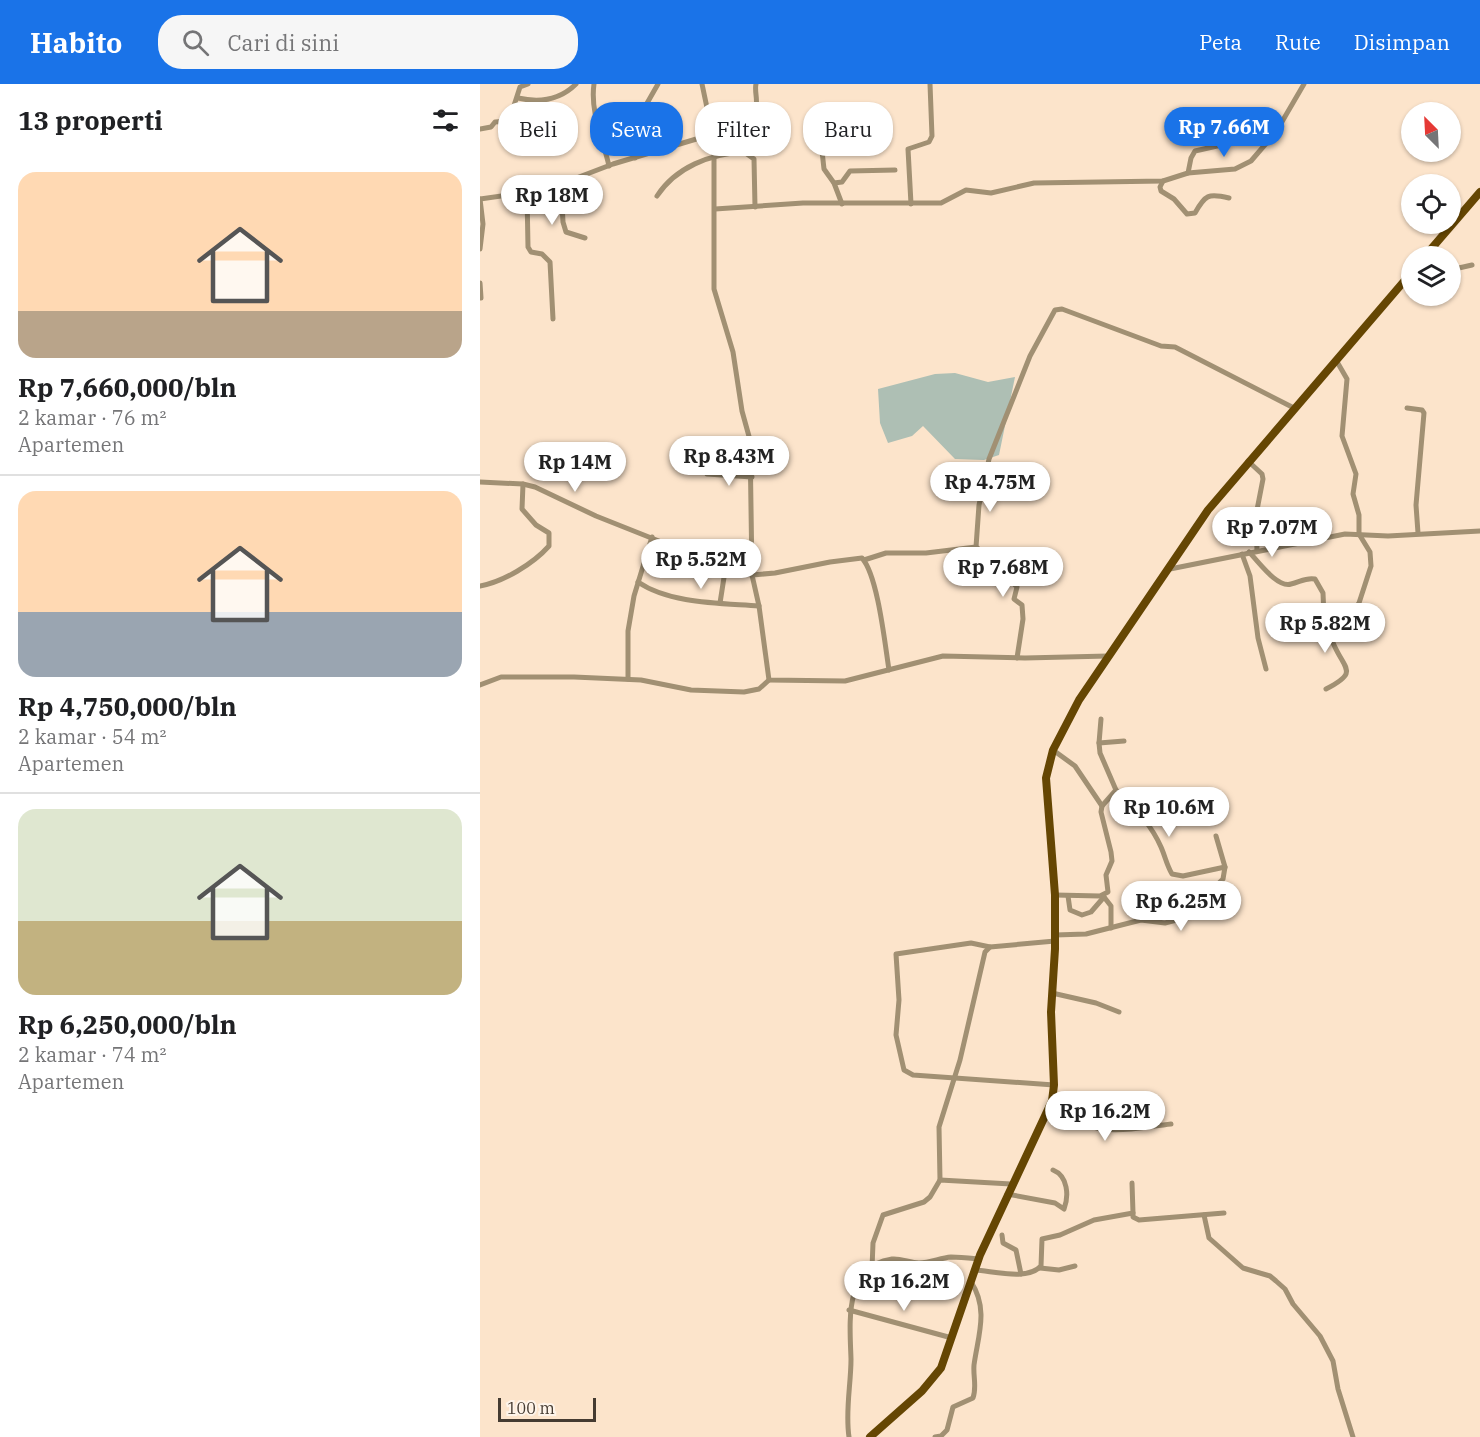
<!DOCTYPE html>
<html lang="id">
<head>
<meta charset="utf-8">
<style>
	:root { --surface:#fff; --page:#f6f6f6; --text:#202124; --muted:#757577; --line:#e0e0e0; --accent:#1a73e8 }
	body { margin:0; font-family:"IBM Plex Serif",serif; background:var(--page); color:var(--text); height:100vh; display:flex; flex-direction:column; font-size:22px; white-space:nowrap }
	* { box-sizing:border-box; margin:0 }
	p { font-size:20px; color:var(--muted) }
	.icon { flex:none; width:33px; height:33px; fill:none; stroke:currentColor; stroke-width:2; stroke-linecap:round; stroke-linejoin:round }
	.map { position:relative; flex:1; overflow:hidden }
	.sheet { display:flex; flex-direction:column; background:var(--surface); width:480px }
	.sheet>* { flex:none }
	.banner { position:absolute; left:18px; top:18px; width:570px; height:54px; display:flex; gap:12px }
	.needle { width:39px; rotate:336deg }
	.tools { position:absolute; left:921px; top:18px; display:grid; gap:12px }
	.tools a { display:grid; place-items:center; width:60px; height:60px; border-radius:50%; background:var(--surface); box-shadow:0 2px 4px #0004; font-size:30px }
	.scale { position:absolute; left:18px; bottom:15px; width:98px; box-sizing:border-box; padding-left:6px; border:3px solid #453b31; border-top:0; font-size:16px; line-height:21px; white-space:nowrap; color:#453b31; -webkit-text-stroke:4px #fef4ea; paint-order:stroke }
	.price { position:absolute; translate:-50% -51px; padding:0 14px; border-radius:21px; background:#fff; color:#222; font-size:20px; line-height:39px; filter:drop-shadow(0 2px 3px #0008) }
	.price::after { content:''; position:absolute; left:50%; top:36px; width:18px; height:14px; margin-left:-9px; background:inherit; clip-path:polygon(0 0,100% 0,50% 100%) }
	.price.current { background:var(--accent); color:#fff }
	ul { padding:0; list-style:none }
	li { display:grid; align-content:center; gap:12px; height:318px; padding:0 18px }
	li+li { border-top:2px solid var(--line) }
	li span { display:grid; place-items:center; height:186px; border-radius:18px; color:#555 }
	li>.icon { margin-inline-start:auto }
	span .icon { width:108px; height:108px; fill:#fffc; stroke-width:1 }
	li b { font-size:26px }
	h2 { display:flex; justify-content:space-between; align-items:center; height:72px; padding:0 18px; font-size:26px }
	.tag { padding:0 21px; border-radius:24px; background:var(--surface); box-shadow:0 2px 4px #0004; font-size:21px; line-height:54px }
	.tag.current { background:var(--accent); color:#fff }
	header { display:flex; align-items:center; gap:36px; box-sizing:border-box; height:84px; padding:0 30px; background:var(--accent); color:#fff }
	header strong { font-size:28px }
	nav { display:flex; gap:33px; margin-inline-start:auto; font-size:21px }
	.search { width:420px; height:54px; background:var(--page); display:flex; align-items:center; gap:15px; box-sizing:border-box; padding:0 21px; border-radius:24px; color:var(--muted); font-size:22px }
	main { display:flex; flex:1; min-height:0 }
	.map>svg:first-child { display:block }
	.green { fill:#aebfb4 }
	.lines { fill:none; stroke-linecap:round; stroke-linejoin:round }
	.minor { stroke:#a19073; stroke-width:5 }
	.primary { stroke:#654603; stroke-width:8 }
</style>
</head>
<body>
<header>
<strong>Habito</strong>
<div class="search"><svg class="icon" aria-label="search" viewBox="0 0 24 24"><circle cx="10" cy="10" r="6"/><path d="M15 15l6 6"/></svg>Cari di sini</div>
<nav><a>Peta</a><a>Rute</a><a>Disimpan</a></nav>
</header>
<main>
<section class="sheet">
<h2>13 properti<svg class="icon" aria-label="filters" viewBox="0 0 24 24"><path d="M4 7h16M4 17h16"/><circle cx="9" cy="7" r="2"/><circle cx="15" cy="17" r="2"/></svg></h2>
<ul>
<li><span style="background:linear-gradient(#ffd9b3 75%,#b9a48a 0)"><svg class="icon" aria-label="home" viewBox="0 0 24 24"><path d="M3 11l9-7 9 7M6 9v11h12V9"/></svg></span><div><b>Rp 7,660,000/bln</b><p>2 kamar · 76 m²</p><p>Apartemen</p></div></li>
<li><span style="background:linear-gradient(#ffd9b3 65%,#9aa5b1 0)"><svg class="icon" aria-label="home" viewBox="0 0 24 24"><path d="M3 11l9-7 9 7M6 9v11h12V9"/></svg></span><div><b>Rp 4,750,000/bln</b><p>2 kamar · 54 m²</p><p>Apartemen</p></div></li>
<li><span style="background:linear-gradient(#dfe7d0 60%,#c2b280 0)"><svg class="icon" aria-label="home" viewBox="0 0 24 24"><path d="M3 11l9-7 9 7M6 9v11h12V9"/></svg></span><div><b>Rp 6,250,000/bln</b><p>2 kamar · 74 m²</p><p>Apartemen</p></div></li>
</ul>
</section>
<div class="map">
<svg width="1000" height="1353" viewBox="0 0 1000 1353">
	<rect width="100%" height="100%" fill="#fce4cb"/>
	<!-- green -->
	<polygon class="green" points="475,289 508,298 535,293 519,371 504,376 475,375 443,342 432,352 408,359 400,339 398,305 455,290"/>
	<g class="lines">
		<!-- minor -->
		<g class="minor">
			<path d="M114,0C110,28 123,55 129,82"/>
			<polyline points="222,0 234,57 234,205 253,268 262,327 270,356 272,491 279,522 289,596 365,597 463,572 545,574 628,572"/>
			<path d="M38,14C60,19 80,16 96,0"/>
			<path d="M230,33C239,32 270,33 275,25C279,19 274,7 276,0"/>
			<polyline points="0,45 11,43 15,38 29,37 40,3 48,0"/>
			<polyline points="342,67 344,85 354,99 362,120"/>
			<polyline points="155,74 158,35 178,0"/>
			<polyline points="708,89 711,74 715,67 746,60 758,54"/>
			<path d="M683,97L680,103L681,107L694,115L707,130L715,129C725,111 728,109 749,114"/>
			<polyline points="354,99 362,98 370,87 415,86"/>
			<polyline points="81,101 83,138 86,148 105,154"/>
			<polyline points="47,110 48,163 51,168 62,170 70,178 73,235"/>
			<path d="M177,112C196,83 230,70 264,68L274,75L275,123"/>
			<polyline points="0,115 65,106 133,80 233,50"/>
			<polyline points="0,115 3,140 0,165"/>
			<polyline points="431,120 428,65 449,58 452,52 450,0"/>
			<polyline points="235,125 323,119 461,119 486,106 511,109 554,99 683,97 708,89 755,85 771,77 796,48 824,0"/>
			<polyline points="970,186 992,181"/>
			<polyline points="0,199 1,214"/>
			<polyline points="927,324 942,326 944,329 936,421 938,449"/>
			<polyline points="768,377 782,390 783,395 776,431 777,467"/>
			<polyline points="227,390 272,393"/>
			<path d="M0,398L43,400L55,403L116,432L199,465L235,486L272,491L295,489L350,478L382,474C398,492 405,561 409,586"/>
			<polyline points="496,463 503,468 505,487 508,493 532,498 537,503 534,515 542,521 543,535 537,574"/>
			<path d="M769,468C779,478 797,504 811,500C820,498 826,493 835,495L843,509L844,533L862,530L875,524L879,519L891,482L890,468L879,450V431L873,410L876,390L862,352L867,295L856,276"/>
			<polyline points="762,470 770,492 778,554 786,585"/>
			<polyline points="384,476 406,469 446,469 496,463 499,421 509,375 550,272 575,226 582,225 681,262 695,263 814,324"/>
			<polyline points="690,485 865,450 908,452 1000,447"/>
			<path d="M158,498C190,520 241,519 279,522"/>
			<path d="M0,502C23,498 53,480 69,462V449L56,441L42,425L43,400"/>
			<polyline points="240,519 245,487"/>
			<path d="M844,533C847,543 850,552 854,561C865,586 879,588 846,605"/>
			<polyline points="148,595 148,547 154,512 172,453"/>
			<polyline points="0,601 21,593 94,593 161,596 211,606 264,608 279,605 289,596"/>
			<polyline points="619,659 644,657"/>
			<polyline points="573,666 595,682 622,722"/>
			<path d="M636,706C654,722 671,740 681,763C685,772 687,782 692,790L703,792L745,783"/>
			<polyline points="575,811 620,812 628,808 626,791 632,777 631,768 621,728 622,722 636,706 620,669 619,659 621,635"/>
			<polyline points="588,812 590,826 602,831 611,828 624,813"/>
			<polyline points="624,813 631,822 631,844"/>
			<polyline points="575,851 606,850 661,836 685,839 704,834 743,795 745,783 736,752"/>
			<polyline points="510,863 491,859 416,870 419,916 416,951 424,986 433,991 574,1001"/>
			<polyline points="572,909 616,919 639,928"/>
			<path d="M572,1017C584,1022 590,1033 602,1039C628,1052 662,1043 691,1040"/>
			<polyline points="460,1096 459,1043 480,976 505,868 510,863 575,857"/>
			<path d="M527,1110L575,1119L584,1125C589,1112 588,1092 573,1086"/>
			<polyline points="653,1129 653,1133 659,1136 744,1129"/>
			<polyline points="724,1131 729,1154 763,1184 790,1192 796,1197 805,1205 813,1220 840,1252 853,1277 858,1305 873,1353"/>
			<polyline points="522,1151 523,1159 536,1166 541,1190"/>
			<polyline points="392,1184 393,1159 403,1131 444,1118 450,1113 460,1096 531,1100"/>
			<polyline points="560,1184 579,1186 595,1182"/>
			<path d="M495,1186C513,1187 548,1197 561,1182L562,1155L580,1151L614,1136L653,1129L652,1099"/>
			<polyline points="369,1226 472,1254"/>
			<path d="M369,1353C365,1327 371,1301 371,1275C370,1240 363,1182 412,1175C421,1174 430,1179 439,1179C450,1179 460,1174 471,1173C480,1173 489,1174 499,1175"/>
			<path d="M455,1353L461,1352L467,1346L473,1323L493,1314C497,1303 493,1293 494,1281C498,1252 509,1225 491,1198"/>
		</g>
		<!-- primary -->
		<g class="primary">
			<polyline points="945,172 1000,108"/>
			<polyline points="390,1353 442,1307 461,1284 500,1171 572,1017 574,1001 571,928 575,865 575,811 566,694 573,666 599,616 728,426 932,188"/>
		</g>
	</g>
</svg>
<div class="tools">
<a><svg class="needle" viewBox="-14 -14 28 28"><path d="M0-13l5 13h-10z" fill="#e53935"/><path d="M0 13l5-13h-10z" fill="#757577"/></svg></a>
<a><svg class="icon" aria-label="locate" viewBox="0 0 24 24"><circle cx="12" cy="12" r="6"/><path d="M12 2v4M12 18v4M2 12h4M18 12h4"/></svg></a>
<a><svg class="icon" aria-label="layers" viewBox="0 0 24 24"><path d="M12 4l9 5-9 5-9-5zM3 14l9 5 9-5"/></svg></a>
</div>
<div class="scale">100 m</div>
<b class="price current" style="left:744px;top:74px">Rp 7.66M</b>
<b class="price" style="left:72px;top:142px">Rp 18M</b>
<b class="price" style="left:249px;top:403px">Rp 8.43M</b>
<b class="price" style="left:95px;top:409px">Rp 14M</b>
<b class="price" style="left:510px;top:429px">Rp 4.75M</b>
<b class="price" style="left:792px;top:474px">Rp 7.07M</b>
<b class="price" style="left:221px;top:506px">Rp 5.52M</b>
<b class="price" style="left:523px;top:514px">Rp 7.68M</b>
<b class="price" style="left:845px;top:570px">Rp 5.82M</b>
<b class="price" style="left:689px;top:754px">Rp 10.6M</b>
<b class="price" style="left:701px;top:848px">Rp 6.25M</b>
<b class="price" style="left:625px;top:1058px">Rp 16.2M</b>
<b class="price" style="left:424px;top:1228px">Rp 16.2M</b>
<div class="banner">
<a class="tag">Beli</a>
<a class="tag current">Sewa</a>
<a class="tag">Filter</a>
<a class="tag">Baru</a>
</div>
</div>
</main>
</body>
</html>
